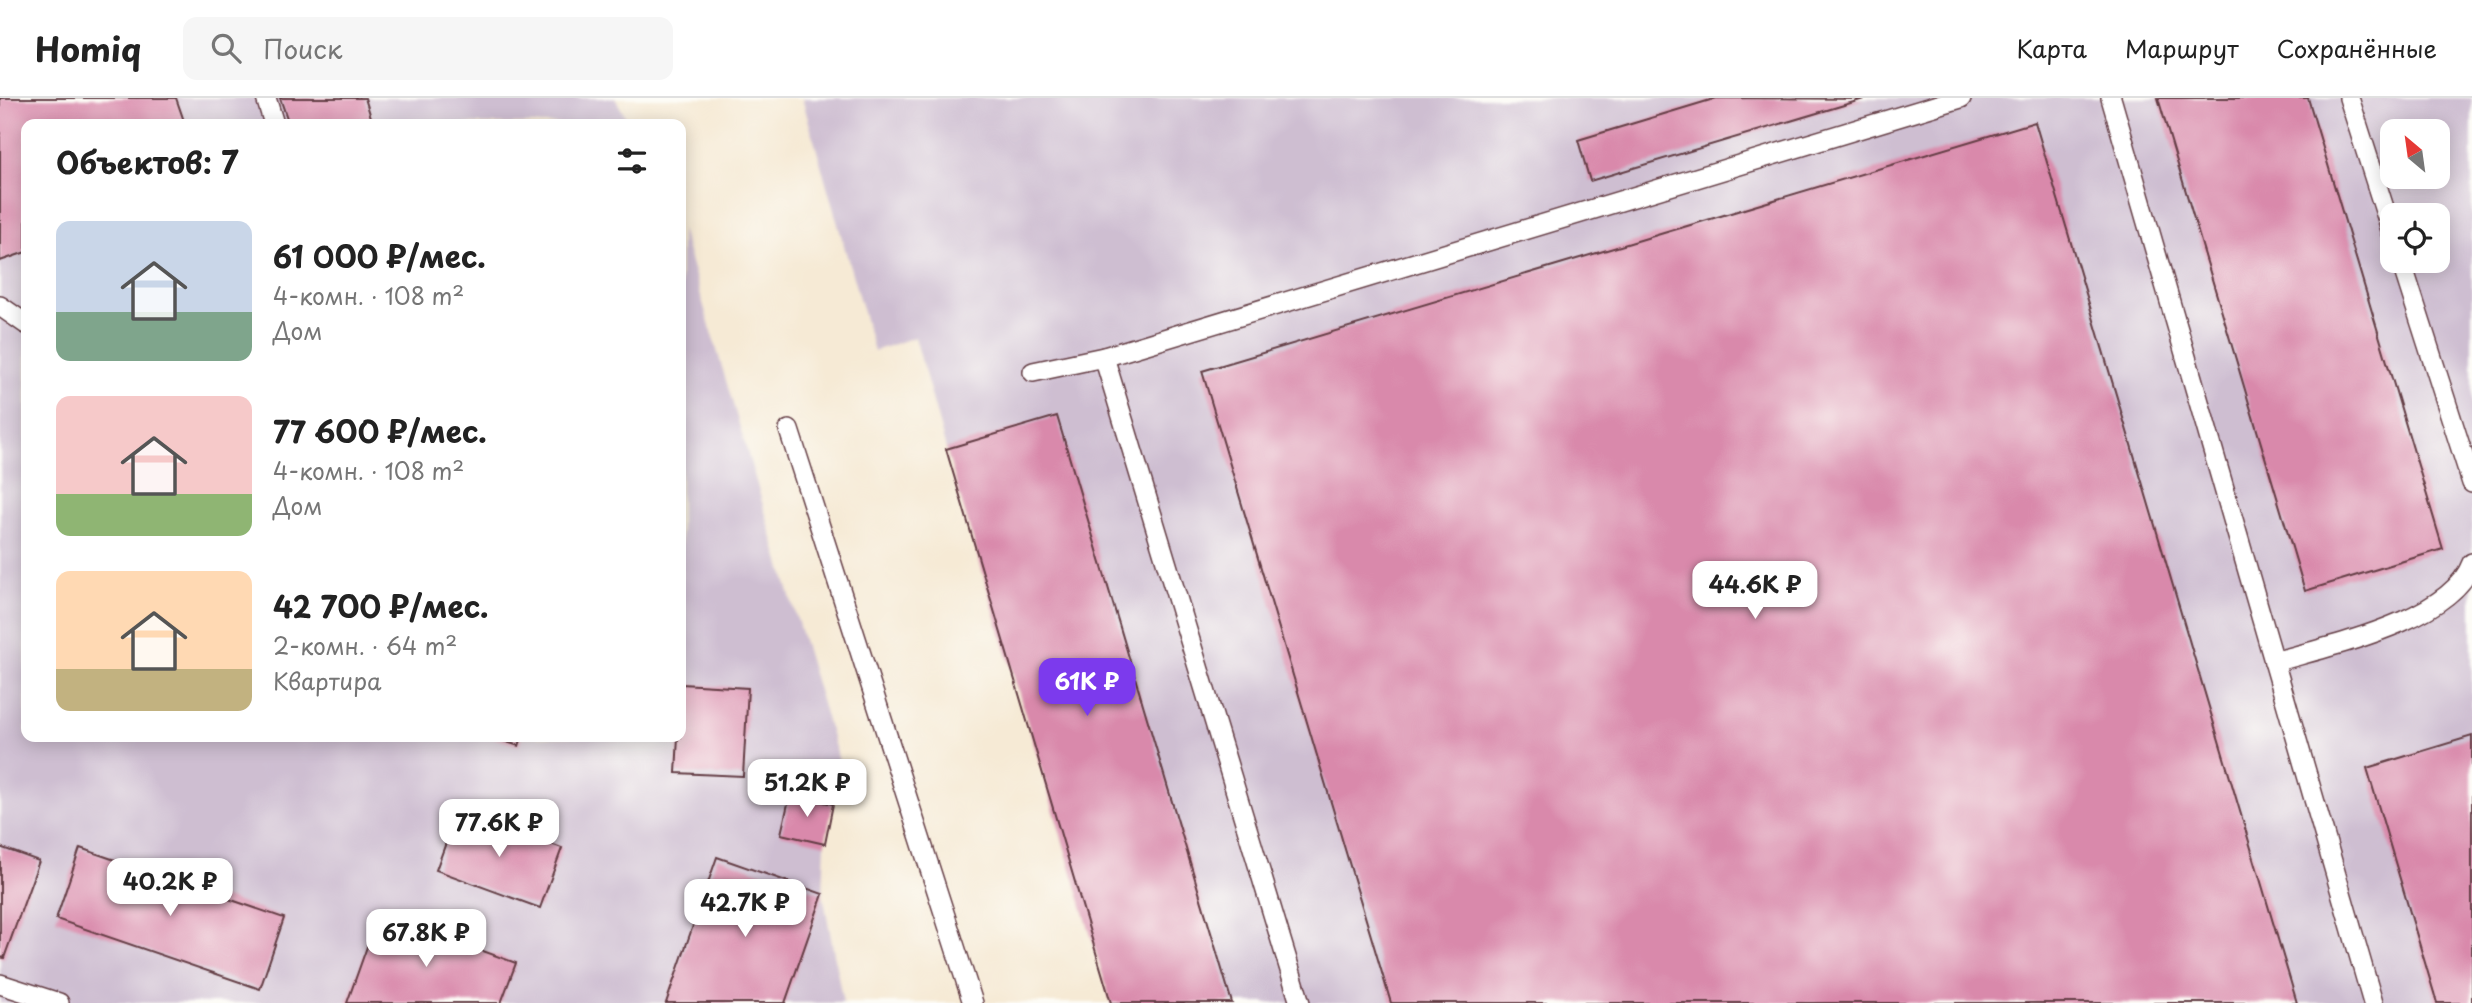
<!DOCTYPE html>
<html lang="ru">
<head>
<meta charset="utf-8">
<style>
	:root { --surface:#fff; --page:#f6f6f6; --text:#222; --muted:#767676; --line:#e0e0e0; --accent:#7c3aed }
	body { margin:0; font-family:"Playpen Sans",sans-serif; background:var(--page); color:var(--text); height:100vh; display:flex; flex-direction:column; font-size:26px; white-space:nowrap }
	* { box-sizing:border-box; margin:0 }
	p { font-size:23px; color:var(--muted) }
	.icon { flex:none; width:38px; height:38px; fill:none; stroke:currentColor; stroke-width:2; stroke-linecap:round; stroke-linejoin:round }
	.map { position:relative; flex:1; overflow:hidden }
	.details { position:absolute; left:21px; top:21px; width:665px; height:623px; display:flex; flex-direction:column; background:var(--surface); border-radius:14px; box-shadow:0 4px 18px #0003 }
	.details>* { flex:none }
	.needle { width:46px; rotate:331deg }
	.tools { position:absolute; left:2380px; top:21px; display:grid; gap:14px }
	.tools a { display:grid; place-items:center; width:70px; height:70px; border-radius:14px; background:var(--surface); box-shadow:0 4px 18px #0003; font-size:35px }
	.price { position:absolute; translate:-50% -60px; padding:0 16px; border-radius:14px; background:#fff; color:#222; font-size:23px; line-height:46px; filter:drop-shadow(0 2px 4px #0008) }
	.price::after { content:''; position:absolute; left:50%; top:42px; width:21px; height:16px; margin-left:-10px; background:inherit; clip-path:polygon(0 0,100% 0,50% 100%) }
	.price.active { background:var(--accent); color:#fff }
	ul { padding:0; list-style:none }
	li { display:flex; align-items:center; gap:21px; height:175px; padding:0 35px }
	li span { display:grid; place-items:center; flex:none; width:196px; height:140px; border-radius:14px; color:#555 }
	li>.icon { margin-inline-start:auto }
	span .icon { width:84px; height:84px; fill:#fffc; stroke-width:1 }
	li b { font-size:30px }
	h2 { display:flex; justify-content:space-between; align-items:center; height:84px; padding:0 35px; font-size:30px }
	header { display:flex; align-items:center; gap:42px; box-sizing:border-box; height:98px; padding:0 35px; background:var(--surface); border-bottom:2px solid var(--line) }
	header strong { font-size:33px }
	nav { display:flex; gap:38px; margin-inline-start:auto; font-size:24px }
	.search { width:490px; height:63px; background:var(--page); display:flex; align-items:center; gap:18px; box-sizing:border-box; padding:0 24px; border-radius:14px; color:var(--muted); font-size:26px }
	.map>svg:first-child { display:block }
	.industrial { fill:#cebed1; fill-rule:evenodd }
	.building { fill:#d989ab }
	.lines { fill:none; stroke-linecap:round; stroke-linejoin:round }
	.service-casing { stroke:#643d44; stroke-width:22 }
	.service { stroke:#fff; stroke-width:19 }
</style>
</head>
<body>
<header>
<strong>Homiq</strong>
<div class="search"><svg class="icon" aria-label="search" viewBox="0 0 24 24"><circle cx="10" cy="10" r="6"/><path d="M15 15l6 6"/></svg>Поиск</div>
<nav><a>Карта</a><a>Маршрут</a><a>Сохранённые</a></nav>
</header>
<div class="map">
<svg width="2472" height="905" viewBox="0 0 2472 905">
	<rect width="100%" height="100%" fill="#fdfcf7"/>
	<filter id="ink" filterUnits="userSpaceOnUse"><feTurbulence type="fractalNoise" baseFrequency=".0143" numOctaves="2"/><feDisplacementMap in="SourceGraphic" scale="14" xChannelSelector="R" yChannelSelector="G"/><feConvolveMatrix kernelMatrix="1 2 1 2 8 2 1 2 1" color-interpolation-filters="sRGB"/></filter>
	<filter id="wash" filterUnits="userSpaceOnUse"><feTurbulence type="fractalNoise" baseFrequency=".00686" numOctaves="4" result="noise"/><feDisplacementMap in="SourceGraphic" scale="28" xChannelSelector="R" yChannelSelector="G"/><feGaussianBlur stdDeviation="1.57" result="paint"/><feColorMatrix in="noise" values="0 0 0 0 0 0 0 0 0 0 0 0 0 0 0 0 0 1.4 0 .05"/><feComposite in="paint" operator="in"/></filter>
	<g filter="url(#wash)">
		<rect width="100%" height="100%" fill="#f6ead5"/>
		<!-- industrial -->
		<g class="industrial">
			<polygon points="0,0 615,0 630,26 26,26 26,639 681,639 681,131 845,683 833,706 825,746 823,796 843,905 0,905"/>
			<path d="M802,0H2472V905H1111L946,351L915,239L874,253ZM2392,33H2438V79H2392ZM2392,117H2438V163H2392Z"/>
		</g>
		<g id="blocks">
			<!-- building -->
			<g class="building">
				<polygon points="0,0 176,0 185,26 26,26 26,154 0,163"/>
				<polygon points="280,0 365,0 373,26 289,26"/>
				<polygon points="1717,0 1864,1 1590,83 1578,42"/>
				<polygon points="2158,0 2308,0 2443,451 2305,493"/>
				<polygon points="2035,24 2297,905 1391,905 1202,273"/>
				<polygon points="1057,318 1232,905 1111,905 946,351"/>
				<polygon points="681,586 748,590 743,678 676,675 678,639 681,639"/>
				<polygon points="2472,638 2472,905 2437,905 2367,670"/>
				<polygon points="491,639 522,639 519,648"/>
				<polygon points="790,697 833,706 825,746 781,736"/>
				<polygon points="458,712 562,750 540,810 436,772"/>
				<polygon points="0,749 39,763 4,860 0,859"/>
				<polygon points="80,750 284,820 260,891 56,821"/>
				<polygon points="717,759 823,796 785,905 666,905"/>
				<polygon points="379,815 516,865 501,905 347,905"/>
			</g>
		</g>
	</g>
	<g filter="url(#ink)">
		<use href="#blocks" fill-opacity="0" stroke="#643d44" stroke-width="2"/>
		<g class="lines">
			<defs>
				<g id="service">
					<polyline points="266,0 274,26"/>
					<polyline points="2111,0 2373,905"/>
					<polyline points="2349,0 2392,135"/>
					<polyline points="2401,163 2472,385"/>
					<polyline points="0,208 26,226"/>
					<polyline points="1104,259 1300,905"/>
					<polyline points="1033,274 1104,259 1961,0"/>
					<polyline points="789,332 973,905"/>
					<path d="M2274,564C2329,548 2451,523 2472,465"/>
					<polyline points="0,886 59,905"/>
				</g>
			</defs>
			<!-- service casing -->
			<use href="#service" class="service-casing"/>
			<!-- service -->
			<use href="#service" class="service"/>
		</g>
	</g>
</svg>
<div class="tools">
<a><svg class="needle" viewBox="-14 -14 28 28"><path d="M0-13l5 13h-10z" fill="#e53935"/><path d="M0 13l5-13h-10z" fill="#767676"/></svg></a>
<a><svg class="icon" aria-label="locate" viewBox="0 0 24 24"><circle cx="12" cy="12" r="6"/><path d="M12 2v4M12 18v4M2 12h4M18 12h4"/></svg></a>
</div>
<b class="price" style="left:1755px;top:523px">44.6K ₽</b>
<b class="price active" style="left:1087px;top:620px">61K ₽</b>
<b class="price" style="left:807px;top:721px">51.2K ₽</b>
<b class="price" style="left:499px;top:761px">77.6K ₽</b>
<b class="price" style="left:170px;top:820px">40.2K ₽</b>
<b class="price" style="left:745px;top:841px">42.7K ₽</b>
<b class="price" style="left:426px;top:871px">67.8K ₽</b>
<section class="details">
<h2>Объектов: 7<svg class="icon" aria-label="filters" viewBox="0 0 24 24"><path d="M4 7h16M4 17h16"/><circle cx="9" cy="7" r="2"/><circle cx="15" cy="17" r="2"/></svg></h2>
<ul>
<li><span style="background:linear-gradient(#c9d6e8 65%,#7fa58c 0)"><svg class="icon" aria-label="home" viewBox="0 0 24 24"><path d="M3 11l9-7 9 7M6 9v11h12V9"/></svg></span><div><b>61 000 ₽/мес.</b><p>4-комн. · 108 m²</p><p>Дом</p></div></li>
<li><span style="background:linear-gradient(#f6c9c9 70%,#8fb573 0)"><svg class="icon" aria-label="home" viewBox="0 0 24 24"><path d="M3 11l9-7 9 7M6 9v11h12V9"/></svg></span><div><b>77 600 ₽/мес.</b><p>4-комн. · 108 m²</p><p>Дом</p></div></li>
<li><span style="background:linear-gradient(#ffd9b3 70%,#c2b280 0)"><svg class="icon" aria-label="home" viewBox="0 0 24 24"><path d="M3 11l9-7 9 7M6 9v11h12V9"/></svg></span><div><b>42 700 ₽/мес.</b><p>2-комн. · 64 m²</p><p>Квартира</p></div></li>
</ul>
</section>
</div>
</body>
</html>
